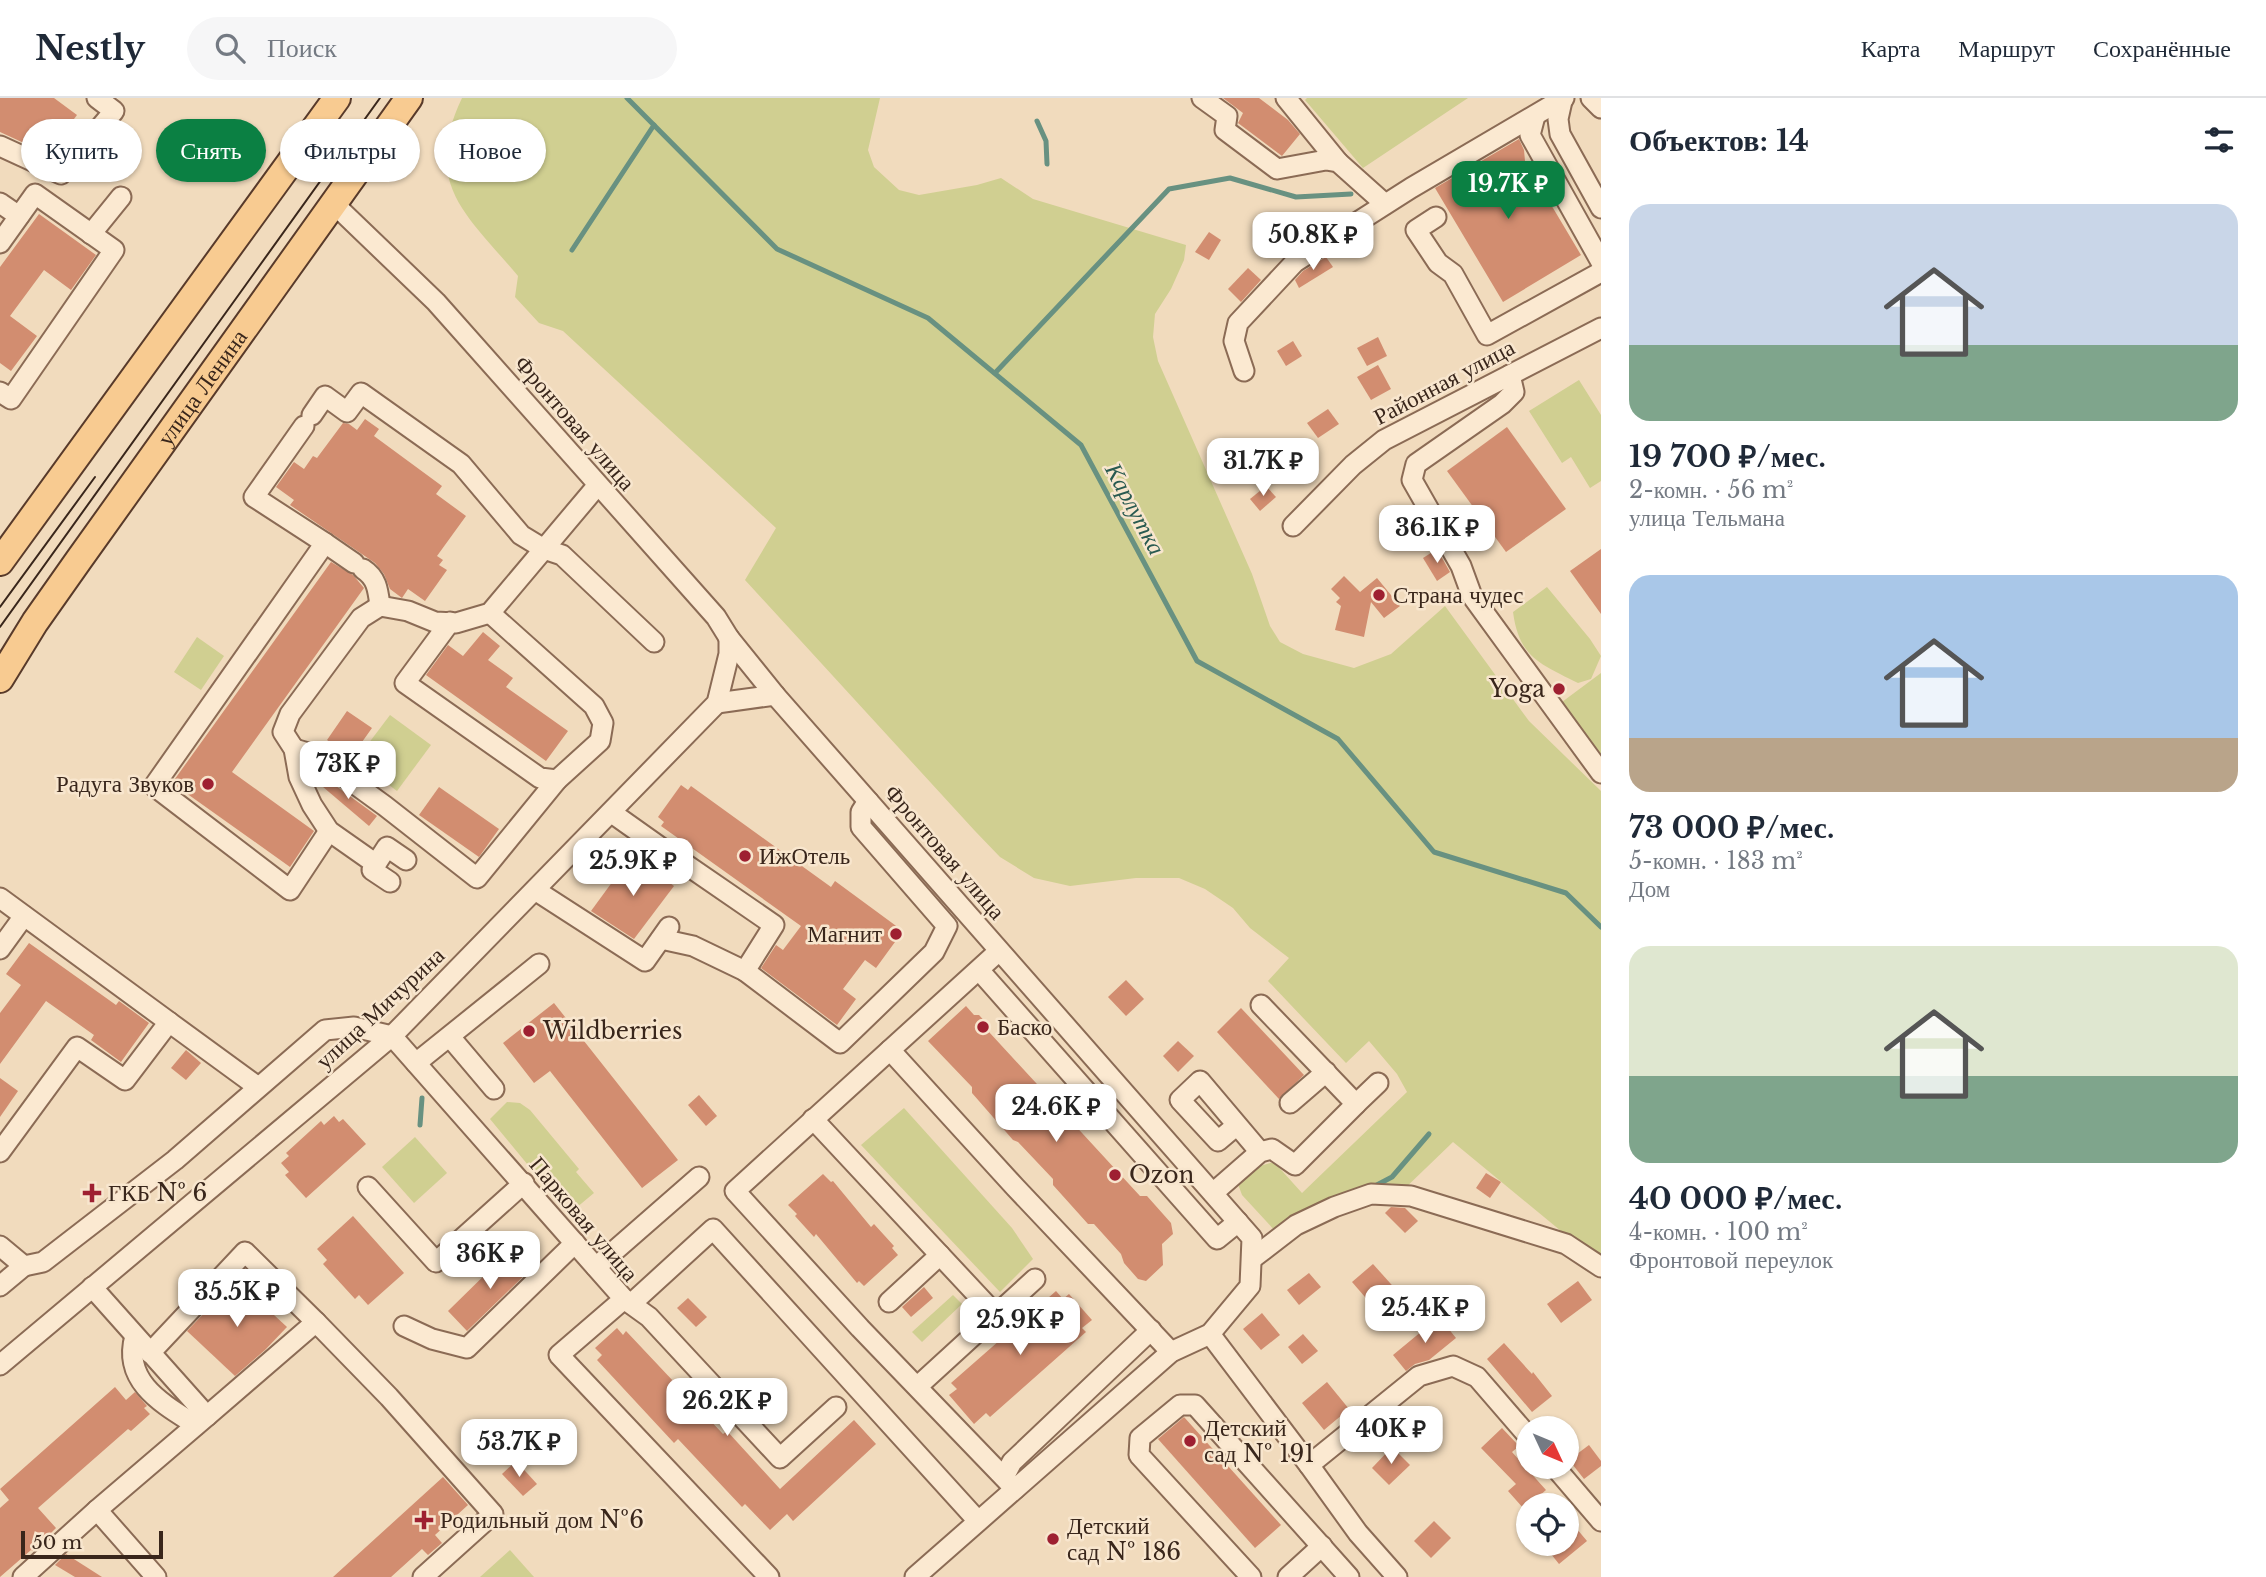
<!DOCTYPE html>
<html lang="ru">
<head>
<meta charset="utf-8">
<style>
	:root { --surface:#fff; --page:#f6f6f7; --text:#1f2937; --muted:#747a83; --line:#e0e1e3; --accent:#0b8043 }
	body { margin:0; font-family:"Libre Baskerville",serif; background:var(--page); color:var(--text); height:100vh; display:flex; flex-direction:column; font-size:26px; white-space:nowrap }
	* { box-sizing:border-box; margin:0 }
	p { font-size:23px; color:var(--muted) }
	.icon { flex:none; width:38px; height:38px; fill:none; stroke:currentColor; stroke-width:2; stroke-linecap:round; stroke-linejoin:round }
	.map { position:relative; flex:1; overflow:hidden }
	.drawer { display:flex; flex-direction:column; background:var(--surface); width:665px }
	.drawer>* { flex:none }
	.hud { position:absolute; left:21px; top:21px; width:665px; height:63px; display:flex; gap:14px }
	.needle { width:46px; rotate:134deg }
	.controls { position:absolute; left:1516px; top:1318px; display:grid; gap:14px }
	.controls a { display:grid; place-items:center; width:63px; height:63px; border-radius:50%; background:var(--surface); box-shadow:0 2px 5px #0004; font-size:35px }
	.scale { position:absolute; left:21px; bottom:18px; width:142px; box-sizing:border-box; padding-left:7px; border:4px solid #39261b; border-top:0; font-size:19px; line-height:24px; white-space:nowrap; color:#39261b; -webkit-text-stroke:5px #f8e6ce; paint-order:stroke }
	.price { position:absolute; translate:-50% -60px; padding:0 16px; border-radius:14px; background:#fff; color:#222; font-size:23px; line-height:46px; filter:drop-shadow(0 2px 4px #0008) }
	.price::after { content:''; position:absolute; left:50%; top:42px; width:21px; height:16px; margin-left:-10px; background:inherit; clip-path:polygon(0 0,100% 0,50% 100%) }
	.price.on { background:var(--accent); color:#fff }
	ul { padding:0; list-style:none }
	li { display:grid; align-content:center; gap:14px; height:371px; padding:0 28px }
	li span { display:grid; place-items:center; height:217px; border-radius:21px; color:#555 }
	li>.icon { margin-inline-start:auto }
	span .icon { width:126px; height:126px; fill:#fffc; stroke-width:1 }
	li b { font-size:30px }
	h2 { display:flex; justify-content:space-between; align-items:center; height:84px; padding:0 28px; font-size:30px }
	.tag { padding:0 24px; border-radius:32px; background:var(--surface); box-shadow:0 2px 5px #0004; font-size:24px; line-height:63px }
	.tag.on { background:var(--accent); color:#fff }
	header { display:flex; align-items:center; gap:42px; box-sizing:border-box; height:98px; padding:0 35px; background:var(--surface); border-bottom:2px solid var(--line) }
	header strong { font-size:33px }
	nav { display:flex; gap:38px; margin-inline-start:auto; font-size:24px }
	.search { width:490px; height:63px; background:var(--page); display:flex; align-items:center; gap:18px; box-sizing:border-box; padding:0 24px; border-radius:38px; color:var(--muted); font-size:26px }
	main { display:flex; flex:1; min-height:0 }
	.map>svg:first-child { display:block }
	.green { fill:#d0cf91 }
	.lines { fill:none; stroke-linecap:round; stroke-linejoin:round }
	.stream { stroke:#689181; stroke-width:5 }
	.building { fill:#d28d70 }
	.minor-casing { stroke:#8b6b55; stroke-width:23 }
	.major-casing { stroke:#583a2a; stroke-width:30 }
	.minor { stroke:#fbe9d1; stroke-width:19 }
	.major { stroke:#f8cb91; stroke-width:26 }
	.tram { stroke:#39261b; stroke-width:2 }
	.poi-dot { fill:#9e2031; stroke:#f8e6ce; stroke-width:2.5 }
	.labels { text-anchor:middle; stroke-width:5; stroke-linejoin:round; paint-order:stroke }
	.street-label { font-size:23px; fill:#39261b; stroke:#f8e6ce }
	.poi-label { font-size:23px; fill:#39261b; stroke:#f8e6ce; text-anchor:start }
	.water-label { font-size:24px; font-style:italic; fill:#295a50; stroke:#f8e6ce }
</style>
</head>
<body>
<header>
<strong>Nestly</strong>
<div class="search"><svg class="icon" aria-label="search" viewBox="0 0 24 24"><circle cx="10" cy="10" r="6"/><path d="M15 15l6 6"/></svg>Поиск</div>
<nav><a>Карта</a><a>Маршрут</a><a>Сохранённые</a></nav>
</header>
<main>
<div class="map">
<svg width="1601" height="1479" viewBox="0 0 1601 1479">
	<rect width="100%" height="100%" fill="#f1dbbd"/>
	<!-- green -->
	<g class="green">
		<path d="M462,0H880L868,52L874,69L899,92L919,97L977,87L1001,80L1033,101L1186,147L1184,162L1171,191L1155,216L1153,239L1158,263L1252,476L1270,528L1280,544L1303,556L1354,570L1391,556L1445,508L1529,623L1601,693V1159L1584,1152L1453,1044L1399,1096L1277,1135L1242,1097L1238,1086L1246,1072L1274,1064L1302,1095L1407,994L1397,976L1369,943L1346,965L1268,883L1289,860L1250,830L1233,810L1205,791L1179,780H1136L1070,788L1034,780L1000,759L975,733L745,482L776,430L563,233L539,225L515,199L518,178C467,117 421,86 462,0Z"/>
		<polygon points="1307,0 1468,0 1363,70 1305,2"/>
		<polygon points="1579,282 1601,317 1601,383 1590,390 1571,359 1562,365 1529,313"/>
		<path d="M1547,489L1590,541L1601,558L1591,581L1578,585C1541,566 1519,560 1513,514Z"/>
		<polygon points="197,539 224,558 201,592 174,574"/>
		<polygon points="1601,575 1601,659 1562,604"/>
		<polygon points="390,617 431,647 397,693 356,662"/>
		<polygon points="507,1004 520,1005 530,1012 579,1071 576,1074 594,1095 576,1110 558,1089 551,1095 490,1021"/>
		<polygon points="904,1010 1012,1130 1033,1161 1000,1194 861,1047"/>
		<polygon points="415,1039 447,1075 414,1105 382,1069"/>
		<polygon points="953,1197 962,1206 922,1244 912,1234"/>
		<polygon points="510,1452 534,1479 480,1479"/>
	</g>
	<g class="lines">
		<!-- stream -->
		<g class="stream">
			<polyline points="627,0 777,151 928,220 1081,347 1197,563 1338,641 1434,754 1566,795 1601,829"/>
			<polyline points="1037,23 1046,43 1047,66"/>
			<polyline points="572,152 654,27"/>
			<polyline points="995,275 1169,91 1230,80 1296,99 1351,96"/>
			<polyline points="420,1027 422,1000"/>
			<polyline points="1373,1089 1392,1079 1429,1036"/>
		</g>
	</g>
	<!-- building -->
	<g class="building">
		<polygon points="0,0 54,0 77,17 48,56 0,34"/>
		<polygon points="1223,0 1259,0 1288,22 1300,36 1282,58 1238,25 1243,15"/>
		<polygon points="1519,41 1524,52 1525,63 1581,157 1503,204 1435,90"/>
		<polygon points="39,116 96,157 71,192 44,172 10,218 37,238 11,273 0,265 0,169"/>
		<polygon points="1209,134 1221,142 1209,162 1195,154"/>
		<polygon points="1326,159 1333,169 1299,190 1295,182 1303,173"/>
		<polygon points="1248,170 1261,182 1241,204 1228,191"/>
		<polygon points="1378,239 1387,258 1367,268 1357,250"/>
		<polygon points="1293,243 1302,258 1286,268 1277,253"/>
		<polygon points="1378,267 1391,291 1371,302 1357,279"/>
		<polygon points="1328,311 1339,326 1318,340 1307,325"/>
		<polygon points="365,321 379,331 374,338 442,388 436,396 466,418 437,458 443,462 439,467 447,472 425,503 408,491 402,500 390,491 384,476 375,465 290,407 294,402 276,389 294,364 304,371 313,358 317,360 343,325 349,326 357,332"/>
		<polygon points="1507,329 1566,411 1506,454 1447,373"/>
		<polygon points="1266,388 1276,399 1260,413 1250,401"/>
		<polygon points="1437,451 1450,474 1437,483 1423,460"/>
		<polygon points="1601,451 1601,516 1570,473"/>
		<polygon points="331,464 353,477 364,490 232,674 314,733 290,769 172,685"/>
		<polygon points="1344,478 1360,494 1377,480 1400,508 1384,520 1371,504 1364,539 1335,532 1341,508 1336,504 1340,500 1331,491"/>
		<polygon points="483,534 500,548 488,562 513,580 506,589 568,633 546,663 426,577 448,547 463,558"/>
		<polygon points="347,613 372,630 347,665 337,658 341,652 327,642"/>
		<polygon points="321,677 377,718 369,728 316,683"/>
		<polygon points="681,687 688,692 691,688 831,789 835,783 903,833 876,870 865,862 843,891 856,901 837,927 761,870 776,847 783,852 801,828 661,728 664,724 658,719"/>
		<polygon points="439,689 499,731 479,759 419,717"/>
		<polygon points="632,757 674,788 634,841 591,813"/>
		<polygon points="29,845 116,907 119,903 149,925 121,964 91,942 94,937 46,903 0,966 0,915 21,887 6,876"/>
		<polygon points="1126,882 1144,901 1126,918 1108,899"/>
		<polygon points="554,905 678,1062 642,1090 550,973 534,985 503,945"/>
		<polygon points="966,908 974,917 979,917 990,929 989,934 1140,1098 1147,1098 1171,1125 1173,1136 1162,1146 1163,1167 1146,1183 1138,1181 1124,1165 1121,1156 1094,1126 1088,1126 1053,1087 1053,1081 1018,1044 1013,1042 972,995 972,989 928,943"/>
		<polygon points="1241,910 1304,977 1279,1001 1217,934"/>
		<polygon points="1178,943 1194,958 1178,974 1163,958"/>
		<polygon points="186,952 201,965 186,982 171,970"/>
		<polygon points="0,980 18,993 0,1019"/>
		<polygon points="699,997 717,1018 706,1028 688,1007"/>
		<polygon points="334,1018 339,1024 343,1021 366,1046 306,1100 285,1077 289,1074 281,1065 289,1058 286,1055 321,1023 324,1027"/>
		<polygon points="1486,1075 1501,1084 1490,1100 1476,1090"/>
		<polygon points="823,1076 831,1084 833,1083 871,1129 874,1126 894,1148 892,1150 898,1157 864,1188 859,1183 857,1185 816,1136 814,1139 795,1118 797,1116 788,1107"/>
		<polygon points="1391,1109 1405,1110 1418,1123 1405,1135 1385,1115"/>
		<polygon points="353,1118 404,1175 368,1207 359,1197 355,1201 323,1166 327,1162 317,1151"/>
		<polygon points="522,1154 535,1167 467,1233 448,1213 500,1162 507,1169"/>
		<polygon points="1373,1166 1399,1195 1378,1214 1352,1184"/>
		<polygon points="1309,1175 1321,1189 1299,1207 1287,1192"/>
		<polygon points="236,1182 287,1229 265,1252 235,1278 187,1233"/>
		<polygon points="1578,1183 1592,1202 1561,1225 1547,1206"/>
		<polygon points="924,1189 933,1200 911,1219 902,1209"/>
		<polygon points="1056,1193 1063,1201 1069,1196 1092,1222 1082,1230 1086,1234 990,1319 986,1315 974,1326 949,1297 957,1291 951,1285"/>
		<polygon points="688,1200 707,1219 696,1229 677,1210"/>
		<polygon points="1262,1215 1280,1237 1261,1252 1243,1231"/>
		<polygon points="1439,1219 1456,1240 1429,1262 1415,1266 1406,1273 1393,1257"/>
		<polygon points="617,1230 623,1237 626,1233 723,1336 727,1333 780,1391 854,1322 876,1346 793,1423 787,1416 770,1432 745,1406 742,1409 678,1341 674,1345 597,1262 602,1257 595,1250"/>
		<polygon points="1303,1236 1318,1253 1302,1266 1288,1249"/>
		<polygon points="1504,1245 1532,1276 1533,1274 1552,1298 1532,1314 1487,1261"/>
		<polygon points="1327,1284 1349,1311 1324,1332 1302,1305"/>
		<polygon points="115,1289 126,1302 135,1294 147,1308 144,1310 150,1316 131,1333 128,1331 38,1410 56,1430 33,1453 31,1452 0,1479 0,1410 9,1402 0,1391"/>
		<polygon points="1184,1319 1281,1427 1255,1450 1158,1341"/>
		<polygon points="1502,1330 1519,1348 1512,1354 1546,1392 1524,1411 1508,1393 1516,1386 1481,1350"/>
		<polygon points="1589,1347 1601,1363 1601,1368 1584,1381 1569,1362"/>
		<polygon points="1392,1349 1410,1367 1389,1387 1372,1370"/>
		<polygon points="516,1363 537,1386 523,1398 502,1376"/>
		<polygon points="443,1379 468,1407 435,1437 442,1445 428,1457 422,1451 391,1479 333,1479"/>
		<polygon points="1566,1418 1587,1443 1559,1466 1543,1446 1566,1446"/>
		<polygon points="1434,1423 1451,1440 1431,1460 1414,1443"/>
		<polygon points="66,1456 102,1479 75,1479 55,1467"/>
	</g>
	<g class="lines">
		<defs>
			<g id="minor">
				<polyline points="1202,0 1227,18 1225,32 1277,71 1326,62 1338,64 1385,106"/>
				<polyline points="1286,0 1338,64"/>
				<polyline points="1591,0 1601,10"/>
				<polyline points="1562,3 1558,21 1560,36 1601,110"/>
				<polyline points="1535,18 1530,37 1601,164"/>
				<polyline points="0,48 61,76 114,13 97,0"/>
				<polyline points="0,105 19,118"/>
				<polyline points="333,105 436,204 716,519 729,540 775,597 1252,1140 1250,1188 1210,1236 1171,1254 915,1479"/>
				<polyline points="1436,119 1416,132 1438,165 1453,176 1487,237 1601,174"/>
				<polyline points="91,136 121,99"/>
				<polyline points="0,145 35,96 114,152 11,301 0,294"/>
				<polyline points="1244,273 1234,243 1238,225 1295,164 1411,90 1564,0"/>
				<polyline points="1510,277 1514,294 1502,306 1416,366 1412,382 1461,468 1472,498 1601,675"/>
				<polyline points="312,317 325,298 347,314 361,295 461,366 521,437 544,451 562,457 654,544"/>
				<polyline points="304,328 254,399 325,445 154,688 290,792 329,733"/>
				<polyline points="1293,428 1353,367 1384,342 1601,230"/>
				<polyline points="325,445 354,465"/>
				<path d="M363,471C377,480 378,492 380,508"/>
				<polyline points="450,524 405,585 540,680 557,682 600,643 603,625 594,608 490,515"/>
				<polyline points="717,605 775,597"/>
				<polyline points="294,651 315,657 385,708 477,780 557,682"/>
				<polyline points="612,715 667,754"/>
				<polyline points="678,761 774,827 745,873 840,945 934,854 947,828 861,729 861,714 868,703"/>
				<polyline points="406,762 387,749 376,766 329,733 312,707 299,679 294,651 283,634 290,616 361,520 380,508 408,513 435,524 456,525 490,515 597,388"/>
				<polyline points="376,766 372,772 390,784"/>
				<polyline points="535,792 645,863 669,829"/>
				<polyline points="0,800 169,924 125,982 77,949 0,1054"/>
				<polyline points="661,841 693,848 745,873"/>
				<polyline points="0,851 24,818"/>
				<polyline points="999,853 890,952 1015,1089 1171,1254"/>
				<polyline points="979,872 1217,1141 1238,1124"/>
				<polyline points="169,924 258,989"/>
				<polyline points="392,938 624,1201 559,1257 769,1479"/>
				<polyline points="450,939 494,991"/>
				<polyline points="890,952 735,1093 860,1230 1015,1391"/>
				<polyline points="416,965 539,866"/>
				<polyline points="1290,1005 1326,974"/>
				<polyline points="1356,1006 1378,985"/>
				<polyline points="813,1021 996,1217"/>
				<polyline points="1237,1027 1218,1043 1180,1002 1200,983 1260,1054"/>
				<polyline points="368,1089 436,1164 524,1085"/>
				<polyline points="1213,1095 1260,1054 1272,1051 1295,1067 1356,1006 1261,907"/>
				<polyline points="0,1148 24,1168 0,1188"/>
				<polyline points="1253,1160 1296,1127 1334,1109 1371,1096 1411,1098 1566,1146 1601,1169"/>
				<polyline points="24,1168 43,1164 175,1062 325,932 354,929 392,938"/>
				<polyline points="596,1169 699,1079"/>
				<polyline points="92,1189 207,1318 316,1224 389,1299 493,1416 423,1479"/>
				<polyline points="624,1201 649,1219 780,1360 836,1309"/>
				<polyline points="889,1204 940,1157"/>
				<polyline points="632,1205 713,1131 978,1423"/>
				<polyline points="404,1228 432,1241 467,1250 575,1145"/>
				<polyline points="1210,1236 1309,1367 1358,1435 1397,1479"/>
				<path d="M135,1238C122,1284 163,1306 196,1327"/>
				<polyline points="150,1255 245,1154 316,1224"/>
				<polyline points="0,1267 392,938 717,605 729,556 729,540"/>
				<polyline points="918,1288 1035,1181"/>
				<polyline points="1309,1367 1419,1278 1453,1268 1477,1279 1528,1338"/>
				<polyline points="1554,1368 1601,1423"/>
				<polyline points="1004,1379 1012,1364 1151,1232"/>
				<polyline points="23,1479 97,1412"/>
				<polyline points="156,1479 97,1412 207,1318"/>
				<polyline points="1251,1479 1139,1357 1140,1340 1180,1307 1195,1307 1349,1479"/>
				<polyline points="1288,1479 1322,1448"/>
			</g>
			<g id="major">
				<polyline points="0,464 337,0"/>
				<path id="s1" d="M0,581L35,524L78,463L409,0"/>
			</g>
		</defs>
		<!-- minor casing -->
		<use href="#minor" class="minor-casing"/>
		<!-- major casing -->
		<use href="#major" class="major-casing"/>
		<!-- minor -->
		<use href="#minor" class="minor"/>
		<!-- major -->
		<use href="#major" class="major"/>
		<!-- tram -->
		<g class="tram">
			<polyline points="0,509 95,379"/>
			<polyline points="0,529 380,0"/>
		</g>
	</g>
	<!-- markers -->
	<g class="poi-dot">
		<circle cx="1379" cy="497" r="7"/>
		<circle cx="1559" cy="591" r="7"/>
		<circle cx="208" cy="686" r="7"/>
		<circle cx="745" cy="758" r="7"/>
		<circle cx="896" cy="836" r="7"/>
		<circle cx="983" cy="929" r="7"/>
		<circle cx="529" cy="933" r="7"/>
		<circle cx="1115" cy="1077" r="7"/>
		<path d="M88.5 1084.5h7v7h7v7h-7v7h-7v-7h-7v-7h7z"/>
		<circle cx="1190" cy="1343" r="7"/>
		<path d="M420.5 1411.5h7v7h7v7h-7v7h-7v-7h-7v-7h7z"/>
		<circle cx="1053" cy="1441" r="7"/>
	</g>
	<g class="labels">
		<!-- street labels -->
		<g class="street-label">
			<text transform="translate(1444 284) rotate(-28)" y="8">Районная улица</text>
			<text dy="8" stroke="none"><textPath href="#s1" startOffset="355">улица Ленина</textPath></text>
			<text transform="translate(575 325) rotate(49)" y="8">Фронтовая улица</text>
			<text transform="translate(945 754) rotate(49)" y="8">Фронтовая улица</text>
			<text transform="translate(380 910) rotate(-43)" y="8">улица Мичурина</text>
			<text transform="translate(584 1121) rotate(50)" y="8">Парковая улица</text>
		</g>
		<!-- poi labels -->
		<g class="poi-label">
			<text x="1393" y="505">Страна чудес</text>
			<text x="1545" y="599" text-anchor="end">Yoga</text>
			<text x="194" y="694" text-anchor="end">Радуга Звуков</text>
			<text x="759" y="766">ИжОтель</text>
			<text x="882" y="844" text-anchor="end">Магнит</text>
			<text x="997" y="937">Баско</text>
			<text x="543" y="941">Wildberries</text>
			<text x="1129" y="1085">Ozon</text>
			<text x="108" y="1103">ГКБ № 6</text>
			<text x="1204" y="1338">Детский<tspan x="1204" dy="26">сад № 191</tspan></text>
			<text x="440" y="1430">Родильный дом №6</text>
			<text x="1067" y="1436">Детский<tspan x="1067" dy="26">сад № 186</tspan></text>
		</g>
		<!-- water labels -->
		<g class="water-label">
			<text transform="translate(1135 411) rotate(62)" y="8">Карлутка</text>
		</g>
	</g>
</svg>
<div class="controls">
<a><svg class="needle" viewBox="-14 -14 28 28"><path d="M0-13l5 13h-10z" fill="#e53935"/><path d="M0 13l5-13h-10z" fill="#747a83"/></svg></a>
<a><svg class="icon" aria-label="locate" viewBox="0 0 24 24"><circle cx="12" cy="12" r="6"/><path d="M12 2v4M12 18v4M2 12h4M18 12h4"/></svg></a>
</div>
<div class="scale">50 m</div>
<b class="price on" style="left:1508px;top:123px">19.7K ₽</b>
<b class="price" style="left:1313px;top:174px">50.8K ₽</b>
<b class="price" style="left:1263px;top:400px">31.7K ₽</b>
<b class="price" style="left:1437px;top:467px">36.1K ₽</b>
<b class="price" style="left:348px;top:703px">73K ₽</b>
<b class="price" style="left:633px;top:800px">25.9K ₽</b>
<b class="price" style="left:1056px;top:1046px">24.6K ₽</b>
<b class="price" style="left:490px;top:1193px">36K ₽</b>
<b class="price" style="left:237px;top:1231px">35.5K ₽</b>
<b class="price" style="left:1425px;top:1247px">25.4K ₽</b>
<b class="price" style="left:1020px;top:1259px">25.9K ₽</b>
<b class="price" style="left:727px;top:1340px">26.2K ₽</b>
<b class="price" style="left:1391px;top:1368px">40K ₽</b>
<b class="price" style="left:519px;top:1381px">53.7K ₽</b>
<div class="hud">
<a class="tag">Купить</a>
<a class="tag on">Снять</a>
<a class="tag">Фильтры</a>
<a class="tag">Новое</a>
</div>
</div>
<section class="drawer">
<h2>Объектов: 14<svg class="icon" aria-label="filters" viewBox="0 0 24 24"><path d="M4 7h16M4 17h16"/><circle cx="9" cy="7" r="2"/><circle cx="15" cy="17" r="2"/></svg></h2>
<ul>
<li><span style="background:linear-gradient(#c9d6e8 65%,#7fa58c 0)"><svg class="icon" aria-label="home" viewBox="0 0 24 24"><path d="M3 11l9-7 9 7M6 9v11h12V9"/></svg></span><div><b>19 700 ₽/мес.</b><p>2-комн. · 56 m²</p><p>улица Тельмана</p></div></li>
<li><span style="background:linear-gradient(#a9c7e8 75%,#b9a48a 0)"><svg class="icon" aria-label="home" viewBox="0 0 24 24"><path d="M3 11l9-7 9 7M6 9v11h12V9"/></svg></span><div><b>73 000 ₽/мес.</b><p>5-комн. · 183 m²</p><p>Дом</p></div></li>
<li><span style="background:linear-gradient(#dfe7d0 60%,#7fa58c 0)"><svg class="icon" aria-label="home" viewBox="0 0 24 24"><path d="M3 11l9-7 9 7M6 9v11h12V9"/></svg></span><div><b>40 000 ₽/мес.</b><p>4-комн. · 100 m²</p><p>Фронтовой переулок</p></div></li>
</ul>
</section>
</main>
</body>
</html>
